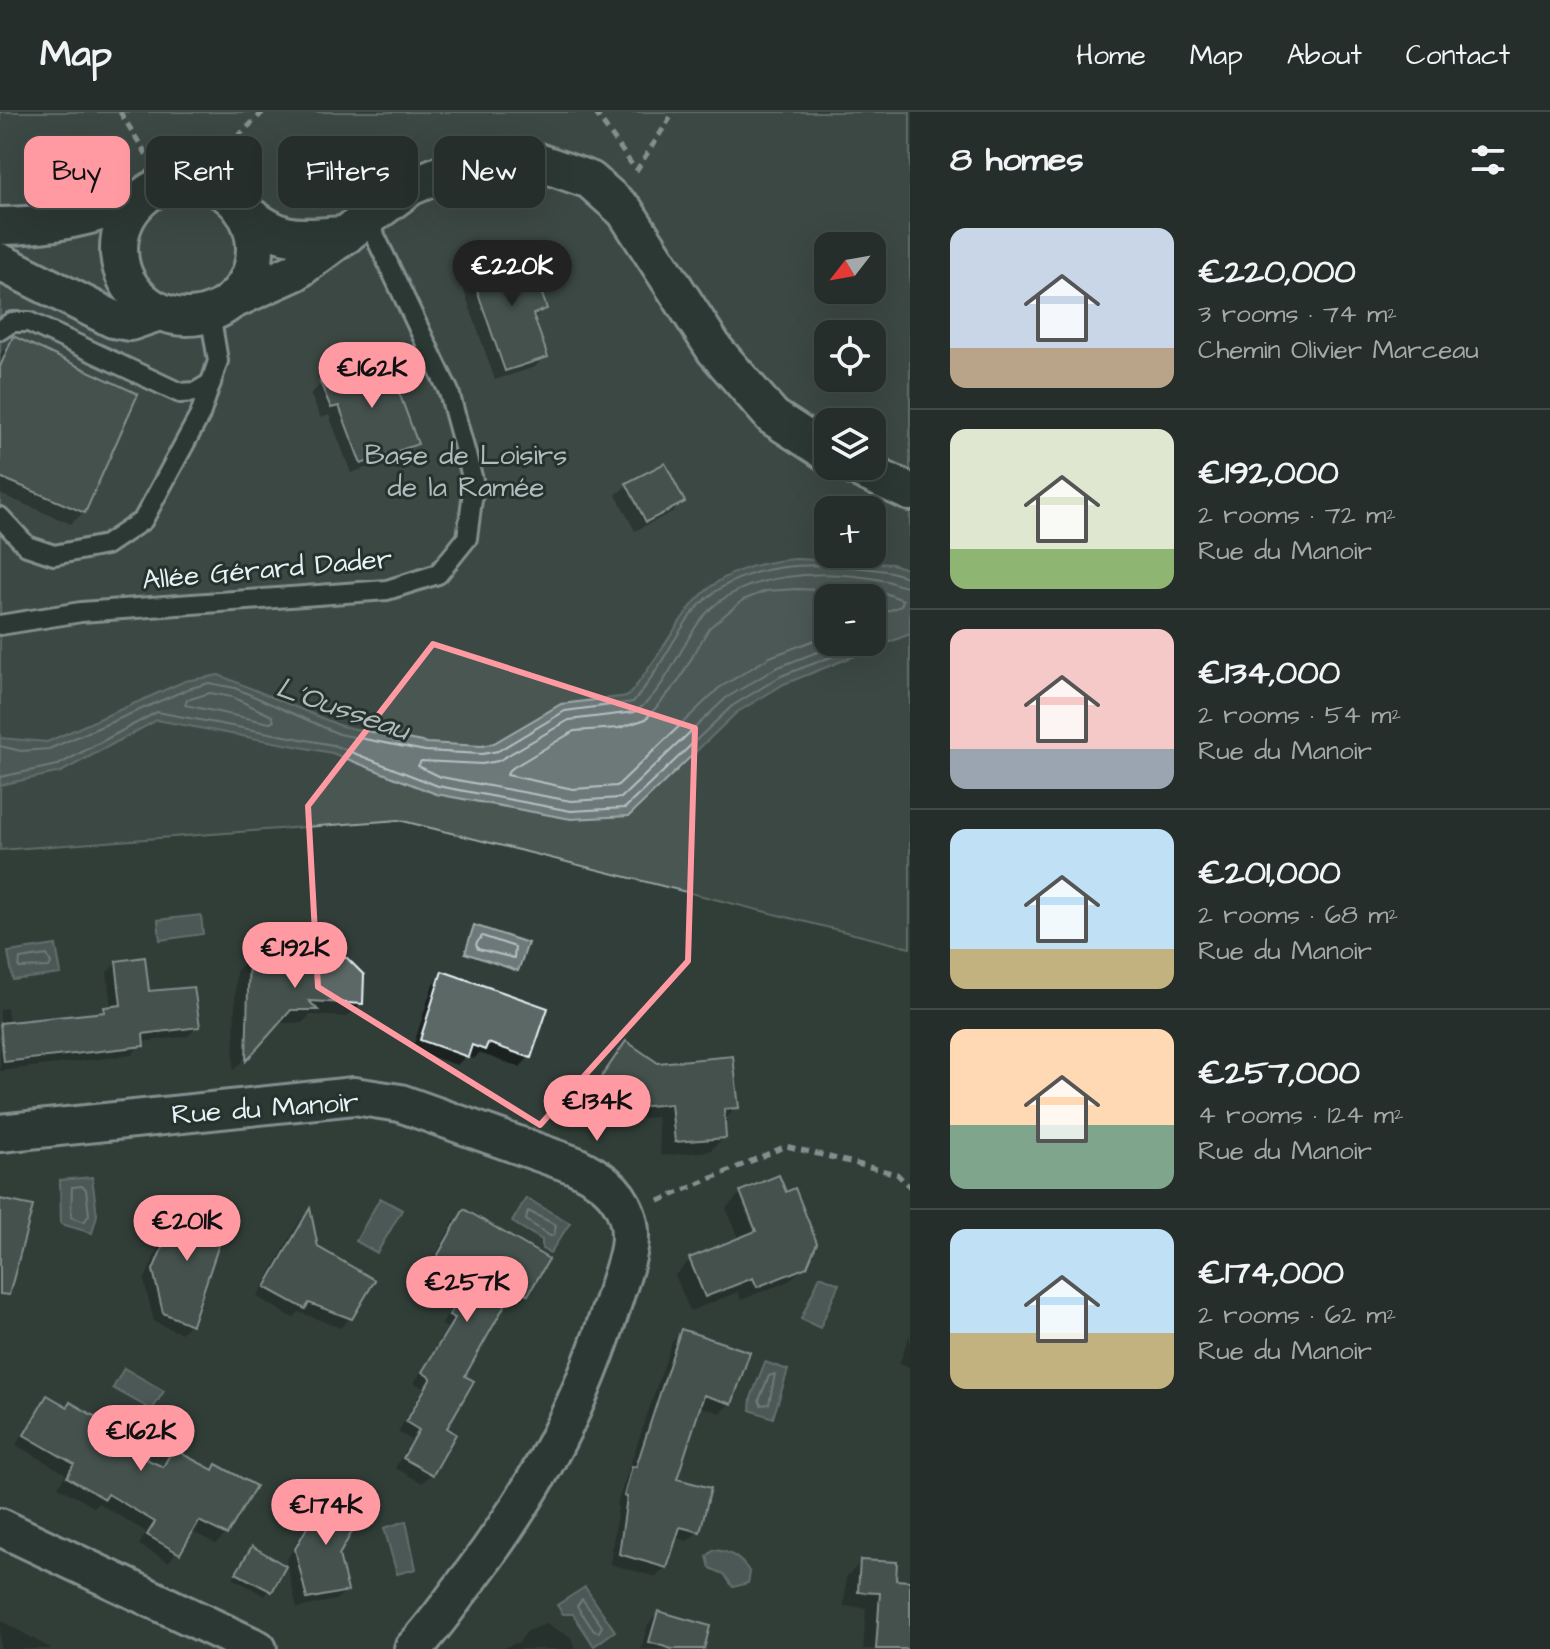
<!DOCTYPE html>
<html lang="en">
<head>
<meta charset="utf-8">
<style>
	:root { --surface:#262e2b; --page:#323a37; --text:#f1f3f6; --muted:#a4a8a9; --line:#424a47; --accent:#ff9aa2 }
	body { margin:0; font-family:"Architects Daughter",sans-serif; background:var(--page); color:var(--text); height:100vh; display:flex; flex-direction:column; font-size:30px; white-space:nowrap }
	* { box-sizing:border-box; margin:0 }
	p { font-size:26px; color:var(--muted) }
	.icon { flex:none; width:44px; height:44px; fill:none; stroke:currentColor; stroke-width:2; stroke-linecap:round; stroke-linejoin:round }
	.map { position:relative; flex:1; overflow:hidden }
	.drawer { display:flex; flex-direction:column; background:var(--surface); width:640px }
	.drawer>* { flex:none }
	.banner { position:absolute; left:24px; top:24px; width:760px; height:72px; display:flex; gap:16px }
	.needle { width:52px; rotate:239deg }
	.fabs { position:absolute; left:814px; top:120px; display:grid; gap:16px }
	.fabs a { display:grid; place-items:center; width:72px; height:72px; border-radius:16px; background:var(--surface); box-shadow:0 8px 32px #0002,0 0 0 2px var(--line); font-size:40px }
	.price { position:absolute; translate:-50% -68px; padding:0 18px; border-radius:28px; background:var(--accent); color:#111; font-size:26px; line-height:52px; filter:drop-shadow(0 2px 4px #0008) }
	.price::after { content:''; position:absolute; left:50%; top:48px; width:24px; height:18px; margin-left:-12px; background:inherit; clip-path:polygon(0 0,100% 0,50% 100%) }
	.price.selected { background:#222; color:#fff }
	ul { padding:0; list-style:none }
	li { display:flex; align-items:center; gap:24px; height:200px; padding:0 40px }
	li+li { border-top:2px solid var(--line) }
	li span { display:grid; place-items:center; flex:none; width:224px; height:160px; border-radius:16px; color:#555 }
	li>.icon { margin-inline-start:auto }
	span .icon { width:96px; height:96px; fill:#fffc; stroke-width:1 }
	li b { font-size:34px }
	h2 { display:flex; justify-content:space-between; align-items:center; height:96px; padding:0 40px; font-size:34px }
	.pill { padding:0 28px; border-radius:16px; background:var(--surface); box-shadow:0 8px 32px #0002,0 0 0 2px var(--line); font-size:28px; line-height:72px }
	.pill.selected { background:var(--accent); color:#111 }
	header { display:flex; align-items:center; gap:48px; box-sizing:border-box; height:112px; padding:0 40px; background:var(--surface); border-bottom:2px solid var(--line) }
	header strong { font-size:38px }
	nav { display:flex; gap:44px; margin-inline-start:auto; font-size:28px }
	main { display:flex; flex:1; min-height:0 }
	.map>svg:first-child { display:block }
	.park { fill:#495651; stroke:#98a4a4; stroke-width:2; fill-rule:evenodd }
	.water { fill:#6d7978; stroke:#9ea9ab; stroke-width:2; fill-rule:evenodd }
	.shadow { fill:#0007; fill-rule:evenodd }
	.lines { fill:none; stroke-linecap:round; stroke-linejoin:round }
	.shore { stroke:#b7c1c5; stroke-width:2 }
	.building { fill:#5c6865; stroke:#e8f1f8; stroke-width:2 }
	.service-casing { stroke:#e8f1f8; stroke-width:24 }
	.minor-casing { stroke:#e8f1f8; stroke-width:42 }
	.path { stroke:#e8f1f8; stroke-width:5; stroke-dasharray:8 6; stroke-linecap:butt }
	.service { stroke:#26332d; stroke-width:18 }
	.minor { stroke:#26332d; stroke-width:36 }
	.marked { fill:none; stroke:#ff9aa2; stroke-width:6; stroke-linejoin:round }
	.labels { text-anchor:middle; stroke-width:6; stroke-linejoin:round; paint-order:stroke }
	.park-label { font-size:28px; fill:#b0bbbe; stroke:#26332d }
	.street-label { font-size:28px; fill:#e8f1f8; stroke:#26332d }
	.water-label { font-size:30px; font-style:italic; fill:#b1bbbe; stroke:#26332d }
</style>
</head>
<body>
<header>
<strong>Map</strong>
<nav><a>Home</a><a>Map</a><a>About</a><a>Contact</a></nav>
</header>
<main>
<div class="map">
<svg width="910" height="1537" viewBox="0 0 910 1537">
	<rect width="100%" height="100%" fill="#323e39"/>
	<filter id="ink" filterUnits="userSpaceOnUse"><feTurbulence type="fractalNoise" baseFrequency=".0125" numOctaves="2"/><feDisplacementMap in="SourceGraphic" scale="16" xChannelSelector="R" yChannelSelector="G"/><feConvolveMatrix kernelMatrix="1 2 1 2 8 2 1 2 1" color-interpolation-filters="sRGB"/></filter>
	<g filter="url(#ink)">
		<!-- park -->
		<path class="park" d="M0,0H910V836L399,708L0,738ZM828,134H872V178H828ZM828,222H872V266H828ZM828,310H872V354H828ZM828,398H872V442H828ZM828,486H872V530H828Z"/>
		<!-- water -->
		<g class="water">
			<path d="M796,447L892,452L910,458V522L784,572L736,601L629,704L571,707L436,682L332,641L157,608L61,660L0,673V626L47,630L185,569L219,563L341,614L427,631L482,634L494,631L561,592L628,584C688,512 687,455 796,447ZM872,486V530H828V486Z"/>
			<polygon points="201,803 203,822 160,828 158,808"/>
			<polygon points="474,813 528,831 518,859 465,841"/>
			<polygon points="56,833 61,862 13,868 8,840"/>
			<polygon points="92,1065 97,1103 92,1121 61,1112 60,1068"/>
			<polygon points="380,1086 402,1098 377,1141 356,1129"/>
			<polygon points="526,1086 570,1111 550,1141 542,1137 542,1128 512,1110"/>
			<polygon points="820,1164 839,1172 820,1216 801,1207"/>
			<polygon points="765,1250 788,1258 773,1306 750,1298 751,1286"/>
			<polygon points="124,1256 164,1279 152,1298 113,1276"/>
			<polygon points="406,1409 416,1457 397,1462 384,1416"/>
			<path d="M714,1438C730,1439 742,1447 750,1461L748,1471L733,1475L724,1462L710,1456L707,1444Z"/>
			<polygon points="585,1475 615,1519 594,1534 573,1502 563,1502 557,1493"/>
		</g>
		<!-- shadow -->
		<g class="shadow">
			<polygon points="471,160 544,196 533,208 545,244 535,255 495,268 461,170"/>
			<polygon points="14,226 84,400 71,412 0,382 0,242"/>
			<polygon points="385,248 415,332 405,342 351,361 329,303 321,306 310,282 321,272"/>
			<polygon points="664,353 683,389 672,400 635,419 616,383 627,373"/>
			<polygon points="250,845 361,892 347,905 310,903 302,911 277,911 233,959 236,859"/>
			<polygon points="117,851 147,881 197,915 188,924 142,930 132,943 0,959 0,897 7,896 9,912 100,902 111,896 107,860"/>
			<polygon points="442,862 529,945 520,955 479,941 474,947 466,944 457,953 412,938 433,872"/>
			<polygon points="626,932 737,995 723,1009 724,1025 710,1039 661,1044 657,1005 620,1008 586,985"/>
			<path d="M741,1081L805,1154L789,1169L741,1188L738,1180L690,1199L675,1163L690,1148L739,1128L726,1096ZM740,1085H745L762,1128L758,1129Z"/>
			<polygon points="181,1095 190,1212 181,1221 154,1210 144,1169 171,1105"/>
			<polygon points="309,1100 316,1136 350,1206 340,1216 299,1200 293,1206 257,1185 300,1108"/>
			<polygon points="464,1100 527,1182 517,1191 507,1185 462,1265 432,1362 422,1371 395,1356 411,1328 398,1320 423,1276 414,1271 447,1216 441,1213 457,1187 422,1167 454,1109"/>
			<polygon points="682,1220 730,1291 720,1301 698,1294 674,1368 698,1419 688,1429 675,1426 666,1455 656,1465 610,1452 618,1395 616,1394 672,1230"/>
			<polygon points="910,1222 910,1256 899,1252"/>
			<polygon points="47,1285 99,1309 105,1303 144,1348 160,1356 174,1339 211,1360 217,1354 226,1422 216,1432 191,1419 169,1450 139,1433 146,1420 98,1391 94,1395 58,1375 66,1362 16,1333"/>
			<polygon points="328,1381 346,1478 336,1488 297,1496 286,1449 318,1391"/>
			<polygon points="252,1436 283,1454 265,1484 233,1466"/>
			<polygon points="861,1450 894,1470 910,1471 910,1537 863,1537 866,1496 844,1494 846,1465"/>
			<polygon points="658,1501 702,1537 641,1537 648,1512"/>
			<polygon points="0,1508 52,1537 0,1537"/>
			<polygon points="546,1512 571,1525 575,1537 500,1537 519,1530 527,1519"/>
		</g>
		<g class="lines">
			<!-- shore -->
			<g class="shore">
				<polyline points="828,523 770,545 719,576 617,674 573,677 507,663 509,658 574,619 619,616 646,607 678,570 709,516 743,488 766,479 797,477 885,481 903,488 901,494 872,505"/>
				<path d="M843,530L776,556L726,586L621,686L571,689L441,665L418,654L421,649L482,652L498,649L569,608L635,600C666,578 678,539 699,510C737,457 828,457 887,469C895,471 901,475 910,475"/>
				<polygon points="210,581 232,585 272,604 274,609 270,611 185,593 187,588"/>
				<path d="M0,634L21,639L49,637L188,577L209,571L235,576L339,622L425,639L482,642L498,639L565,599L633,590C658,562 670,531 691,503C735,445 821,449 886,459C895,460 902,465 910,465"/>
				<polyline points="0,665 58,653 157,600 333,633 438,674 571,699 625,696 732,594 781,564 870,530"/>
				<polygon points="482,824 515,835 514,846 478,837 476,832"/>
				<polygon points="47,843 51,851 49,855 19,856 20,847"/>
				<polygon points="82,1074 86,1077 89,1103 84,1110 71,1105 72,1075"/>
				<polygon points="528,1099 556,1113 554,1123 550,1124 526,1108"/>
				<polygon points="775,1262 769,1292 761,1293 759,1288 769,1264"/>
				<polygon points="582,1487 602,1514 599,1520 594,1519 577,1494"/>
			</g>
		</g>
		<!-- building -->
		<g class="building">
			<polygon points="527,138 547,197 533,202 548,245 505,259 470,158"/>
			<polygon points="13,224 138,282 85,401 0,365 0,255"/>
			<polygon points="386,245 418,332 361,352 339,294 331,296 320,270"/>
			<polygon points="665,351 685,390 646,410 626,371"/>
			<polygon points="249,843 347,846 364,863 363,892 309,889 318,898 291,898 246,949"/>
			<polygon points="145,845 149,879 194,875 200,915 143,922 144,934 4,950 0,911 105,900 104,895 121,893 116,849"/>
			<polygon points="442,859 548,896 531,946 488,931 485,938 472,933 468,945 420,928"/>
			<polygon points="626,929 658,951 733,944 739,996 724,997 726,1026 675,1030 671,992 635,995 598,970"/>
			<polygon points="779,1063 786,1080 795,1076 817,1131 807,1155 757,1175 753,1166 705,1185 689,1146 756,1119 740,1079"/>
			<polygon points="0,1087 33,1094 9,1183 0,1182"/>
			<polygon points="180,1093 226,1111 192,1213 163,1201 153,1158"/>
			<polygon points="310,1096 318,1135 375,1168 352,1207 309,1191 305,1197 265,1175"/>
			<polygon points="464,1097 549,1147 528,1183 515,1175 465,1264 474,1269 447,1316 456,1322 433,1363 403,1346 419,1318 406,1310 431,1266 422,1260 455,1206 449,1203 465,1177 430,1157"/>
			<polygon points="681,1217 750,1240 732,1292 704,1283 677,1367 711,1376 700,1420 680,1415 667,1456 619,1442 627,1385 624,1384 632,1354 636,1355"/>
			<polygon points="47,1283 68,1295 70,1290 101,1308 105,1300 153,1329 146,1347 163,1355 173,1337 213,1358 216,1352 256,1374 227,1423 199,1409 180,1442 147,1423 155,1410 108,1382 105,1387 67,1365 74,1352 24,1323"/>
			<polygon points="327,1379 363,1400 339,1443 348,1479 307,1487 295,1437"/>
			<polygon points="252,1434 286,1454 272,1480 236,1461"/>
			<polygon points="860,1448 897,1450 896,1468 910,1469 910,1537 876,1537 880,1481 858,1480"/>
			<polygon points="658,1499 710,1514 704,1537 672,1537 649,1530"/>
		</g>
		<g class="lines">
			<defs>
				<g id="service">
					<polyline points="0,218 12,210 29,210 180,281 196,280 211,271"/>
					<polyline points="0,405 27,434 54,443 106,433 143,408 200,303 218,249 210,201"/>
					<polyline points="0,513 81,500 387,478 438,462 467,426 474,372 449,280 367,107"/>
				</g>
				<g id="minor">
					<circle cx="187" cy="137" r="68"/>
					<path d="M243,99C286,132 295,125 346,123"/>
					<path d="M0,114C51,114 93,105 141,86"/>
					<polyline points="0,150 113,207 130,210 159,200"/>
					<polyline points="233,188 295,160 410,75 462,53 502,44 538,50 590,68 625,99 715,238 773,305 828,341"/>
					<polyline points="853,354 910,380"/>
					<path d="M0,1021L354,984L400,991L574,1053C597,1064 617,1076 626,1101C637,1128 623,1158 615,1184C581,1294 539,1373 470,1465C451,1489 434,1515 413,1537"/>
					<polyline points="0,1415 258,1537"/>
				</g>
			</defs>
			<!-- service casing -->
			<use href="#service" class="service-casing"/>
			<!-- minor casing -->
			<use href="#minor" class="minor-casing"/>
			<!-- path -->
			<g class="path">
				<polyline points="120,0 153,53"/>
				<polyline points="595,0 635,57"/>
				<polyline points="636,59 674,0"/>
				<polyline points="214,74 224,38 263,0"/>
				<polyline points="659,1089 786,1034 897,1062 910,1075"/>
			</g>
			<!-- service -->
			<use href="#service" class="service"/>
			<!-- minor -->
			<use href="#minor" class="minor"/>
		</g>
	</g>
	<!-- marked area -->
	<path d="M0 0H910V1537H0ZM433,532L695,616L688,849L540,1013L318,875L308,694Z" fill="#323e39" fill-opacity=".55" fill-rule="evenodd"/>
	<path class="marked" d="M433,532L695,616L688,849L540,1013L318,875L308,694Z"/>
	<g class="labels">
		<!-- park labels -->
		<g class="park-label">
			<text x="466" y="352">Base de Loisirs<tspan x="466" dy="32">de la Ramée</tspan></text>
		</g>
		<!-- street labels -->
		<g class="street-label">
			<text transform="translate(267 456) rotate(-5)" y="10">Allée Gérard Dader</text>
			<text transform="translate(265 995) rotate(-4)" y="10">Rue du Manoir</text>
		</g>
		<!-- water labels -->
		<g class="water-label">
			<text transform="translate(343 596) rotate(19)" y="10">L'Ousseau</text>
		</g>
	</g>
</svg>
<div class="fabs">
<a><svg class="needle" viewBox="-14 -14 28 28"><path d="M0-13l5 13h-10z" fill="#e53935"/><path d="M0 13l5-13h-10z" fill="#a4a8a9"/></svg></a>
<a><svg class="icon" aria-label="locate" viewBox="0 0 24 24"><circle cx="12" cy="12" r="6"/><path d="M12 2v4M12 18v4M2 12h4M18 12h4"/></svg></a>
<a><svg class="icon" aria-label="layers" viewBox="0 0 24 24"><path d="M12 4l9 5-9 5-9-5zM3 14l9 5 9-5"/></svg></a>
<a>+</a>
<a>−</a>
</div>
<b class="price selected" style="left:512px;top:196px">€220K</b>
<b class="price" style="left:372px;top:298px">€162K</b>
<b class="price" style="left:295px;top:878px">€192K</b>
<b class="price" style="left:597px;top:1031px">€134K</b>
<b class="price" style="left:187px;top:1151px">€201K</b>
<b class="price" style="left:467px;top:1212px">€257K</b>
<b class="price" style="left:141px;top:1361px">€162K</b>
<b class="price" style="left:326px;top:1435px">€174K</b>
<div class="banner">
<a class="pill selected">Buy</a>
<a class="pill">Rent</a>
<a class="pill">Filters</a>
<a class="pill">New</a>
</div>
</div>
<section class="drawer">
<h2>8 homes<svg class="icon" aria-label="filters" viewBox="0 0 24 24"><path d="M4 7h16M4 17h16"/><circle cx="9" cy="7" r="2"/><circle cx="15" cy="17" r="2"/></svg></h2>
<ul>
<li><span style="background:linear-gradient(#c9d6e8 75%,#b9a48a 0)"><svg class="icon" aria-label="home" viewBox="0 0 24 24"><path d="M3 11l9-7 9 7M6 9v11h12V9"/></svg></span><div><b>€220,000</b><p>3 rooms · 74 m²</p><p>Chemin Olivier Marceau</p></div></li>
<li><span style="background:linear-gradient(#dfe7d0 75%,#8fb573 0)"><svg class="icon" aria-label="home" viewBox="0 0 24 24"><path d="M3 11l9-7 9 7M6 9v11h12V9"/></svg></span><div><b>€192,000</b><p>2 rooms · 72 m²</p><p>Rue du Manoir</p></div></li>
<li><span style="background:linear-gradient(#f6c9c9 75%,#9aa5b1 0)"><svg class="icon" aria-label="home" viewBox="0 0 24 24"><path d="M3 11l9-7 9 7M6 9v11h12V9"/></svg></span><div><b>€134,000</b><p>2 rooms · 54 m²</p><p>Rue du Manoir</p></div></li>
<li><span style="background:linear-gradient(#bfe0f5 75%,#c2b280 0)"><svg class="icon" aria-label="home" viewBox="0 0 24 24"><path d="M3 11l9-7 9 7M6 9v11h12V9"/></svg></span><div><b>€201,000</b><p>2 rooms · 68 m²</p><p>Rue du Manoir</p></div></li>
<li><span style="background:linear-gradient(#ffd9b3 60%,#7fa58c 0)"><svg class="icon" aria-label="home" viewBox="0 0 24 24"><path d="M3 11l9-7 9 7M6 9v11h12V9"/></svg></span><div><b>€257,000</b><p>4 rooms · 124 m²</p><p>Rue du Manoir</p></div></li>
<li><span style="background:linear-gradient(#bfe0f5 65%,#c2b280 0)"><svg class="icon" aria-label="home" viewBox="0 0 24 24"><path d="M3 11l9-7 9 7M6 9v11h12V9"/></svg></span><div><b>€174,000</b><p>2 rooms · 62 m²</p><p>Rue du Manoir</p></div></li>
</ul>
</section>
</main>
</body>
</html>
